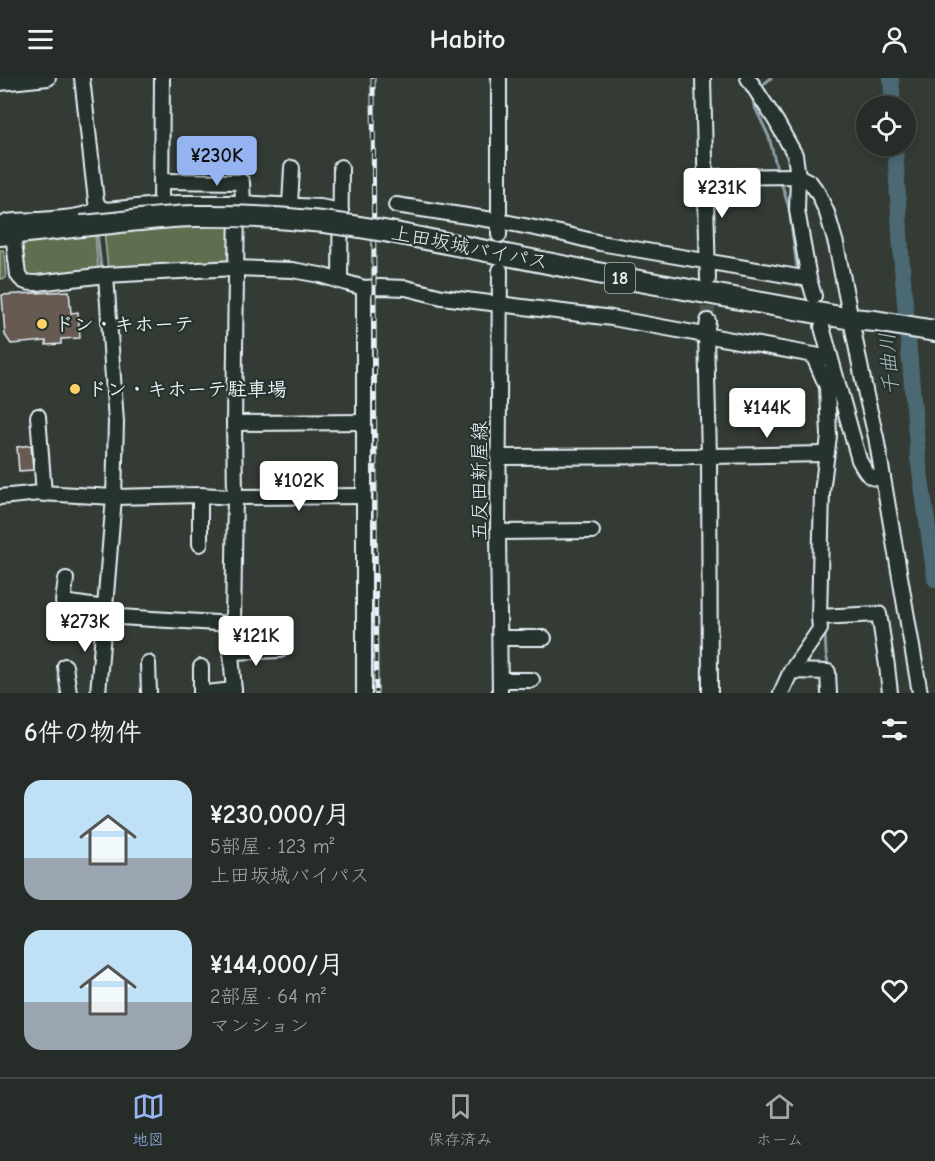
<!DOCTYPE html>
<html lang="ja">
<head>
<meta charset="utf-8">
<style>
	:root { --surface:#262c27; --page:#323833; --text:#f1f3f6; --muted:#a4a7a7; --line:#424844; --accent:#95b2f1 }
	body { margin:0; font-family:"Comic Neue","Klee One",sans-serif; background:var(--page); color:var(--text); height:100vh; display:flex; flex-direction:column; font-size:22px; white-space:nowrap }
	* { box-sizing:border-box; margin:0 }
	p { font-size:20px; color:var(--muted) }
	.icon { flex:none; width:33px; height:33px; fill:none; stroke:currentColor; stroke-width:2; stroke-linecap:round; stroke-linejoin:round }
	.map { position:relative; height:615px; overflow:hidden }
	.details { display:flex; flex-direction:column; background:var(--surface); flex:1 }
	.details>* { flex:none }
	.tools { position:absolute; left:856px; top:18px; display:grid; gap:12px }
	.tools a { display:grid; place-items:center; width:60px; height:60px; border-radius:50%; background:var(--surface); box-shadow:0 3px 9px #0003,0 0 0 2px var(--line); font-size:30px }
	.price { position:absolute; translate:-50% -51px; padding:0 14px; border-radius:6px; background:#fff; color:#222; font-size:20px; line-height:39px; filter:drop-shadow(0 2px 3px #0008) }
	.price::after { content:''; position:absolute; left:50%; top:36px; width:18px; height:14px; margin-left:-9px; background:inherit; clip-path:polygon(0 0,100% 0,50% 100%) }
	.price.on { background:var(--accent); color:#111 }
	ul { padding:0; list-style:none }
	li { display:flex; align-items:center; gap:18px; height:150px; padding:0 24px }
	li span { display:grid; place-items:center; flex:none; width:168px; height:120px; border-radius:18px; color:#555 }
	li>.icon { margin-inline-start:auto }
	span .icon { width:72px; height:72px; fill:#fffc; stroke-width:1 }
	li b { font-size:26px }
	h2 { display:flex; justify-content:space-between; align-items:center; height:72px; padding:0 24px; font-size:26px }
	header { display:flex; justify-content:space-between; align-items:center; height:78px; padding:0 24px; background:var(--surface); font-size:27px; font-weight:700 }
	.tab-bar { display:flex; justify-content:space-around; align-items:center; height:84px; border-top:2px solid var(--line); background:var(--surface); font-size:16px; color:var(--muted) }
	.tab-bar a { display:grid; justify-items:center; gap:3px }
	.tab-bar .on { color:var(--accent) }
	.map>svg:first-child { display:block }
	.green { fill:#5f6e50; stroke:#a4b0a4; stroke-width:1.5 }
	.lines { fill:none; stroke-linecap:round; stroke-linejoin:round }
	.stream { stroke:#8a9fa8; stroke-width:3 }
	.river { stroke:#4b6972; stroke-width:16 }
	.building { fill:#665a52; stroke:#e8f1f8; stroke-width:1.5 }
	.minor-tunnel { stroke:#4e5651; stroke-width:14; stroke-dasharray:14 7; stroke-linecap:butt }
	.minor-casing { stroke:#e8f1f8; stroke-width:18 }
	.highway-casing { stroke:#e8f1f8; stroke-width:24 }
	.minor { stroke:#26332d; stroke-width:14 }
	.highway { stroke:#26332d; stroke-width:20 }
	.rail-casing { stroke:#e8f1f8; stroke-width:5 }
	.rail { stroke:#26332d; stroke-width:3; stroke-dasharray:9; stroke-linecap:butt }
	.highway-bridge-casing { stroke:#e8f1f8; stroke-width:24; stroke-linecap:butt }
	.highway-bridge { stroke:#26332d; stroke-width:20 }
	.poi-dot { fill:#ffd166; stroke:#26332d; stroke-width:2 }
	.labels { text-anchor:middle; stroke-width:4.5; stroke-linejoin:round; paint-order:stroke }
	.shield { fill:#26332d; stroke:#aeb8bb; stroke-width:1.5 }
	.shield-label { font-size:18px; font-weight:bold; fill:#e8f1f8 }
	.street-label { font-size:20px; fill:#e8f1f8; stroke:#26332d }
	.poi-label { font-size:20px; font-weight:bold; fill:#e8f1f8; stroke:#26332d; text-anchor:start }
	.water-label { font-size:21px; font-style:italic; fill:#a9bbc2; stroke:#26332d }
</style>
</head>
<body>
<header><svg class="icon" aria-label="menu" viewBox="0 0 24 24"><path d="M4 6h16M4 12h16M4 18h16"/></svg>Habito<svg class="icon" aria-label="person" viewBox="0 0 24 24"><circle cx="12" cy="8" r="4"/><path d="M4 21q1-7 8-7t8 7"/></svg></header>
<div class="map">
<svg width="935" height="615" viewBox="0 0 935 615">
	<rect width="100%" height="100%" fill="#333b34"/>
	<filter id="ink" filterUnits="userSpaceOnUse"><feTurbulence type="fractalNoise" baseFrequency=".0167" numOctaves="2"/><feDisplacementMap in="SourceGraphic" scale="12" xChannelSelector="R" yChannelSelector="G"/><feConvolveMatrix kernelMatrix="1 2 1 2 8 2 1 2 1" color-interpolation-filters="sRGB"/></filter>
	<g filter="url(#ink)">
		<!-- green -->
		<g class="green">
			<polygon points="230,145 228,184 108,192 104,152"/>
			<polygon points="95,155 98,192 35,198 25,196 20,168 22,164"/>
			<polygon points="0,172 3,172 4,174 6,200 0,201"/>
		</g>
		<g class="lines">
			<!-- stream -->
			<g class="stream">
				<polyline points="758,11 771,0"/>
				<polyline points="752,18 754,27 769,59 777,91"/>
				<polyline points="782,107 789,130 797,190"/>
				<polyline points="97,154 101,190"/>
				<polyline points="825,555 826,576 829,590"/>
			</g>
			<!-- river -->
			<g class="river">
				<polyline points="891,0 893,28"/>
				<polyline points="895,68 902,189 918,379 935,501"/>
			</g>
		</g>
		<!-- building -->
		<g class="building">
			<polygon points="69,213 71,235 78,234 80,260 61,261 61,266 46,267 46,263 11,266 5,257 2,217"/>
			<polygon points="31,367 33,392 19,393 17,369"/>
		</g>
		<g class="lines">
			<!-- minor-tunnel -->
			<polyline class="minor-tunnel" points="708,243 708,209"/>
			<defs>
				<g id="minor">
					<polyline points="82,0 96,123 99,129 106,132 178,125 237,125 234,345 235,419 233,546 231,574 234,615"/>
					<polyline points="703,0 708,201"/>
					<polyline points="748,0 776,43 795,77 798,98 797,132 809,201 814,218"/>
					<polyline points="0,5 48,0"/>
					<polyline points="706,99 798,98 810,104 818,115 827,135 836,166 866,317 876,359 920,615"/>
					<polyline points="161,103 242,104 243,125"/>
					<polyline points="237,125 320,129 341,133"/>
					<polyline points="161,126 162,0"/>
					<polyline points="290,127 292,90"/>
					<polyline points="396,127 499,143 560,155 600,165 809,201"/>
					<path d="M0,148L7,144L15,143C32,142 89,142 99,129"/>
					<path d="M13,156L18,197C23,205 28,205 37,205L106,197L235,190L292,192L320,197L364,210L380,209L406,210L442,219L612,240L830,280"/>
					<polyline points="499,157 499,0"/>
					<polyline points="500,192 498,454 500,615"/>
					<polyline points="340,203 341,89"/>
					<polyline points="364,210 364,615"/>
					<polyline points="708,243 706,257 709,378 710,615"/>
					<path d="M822,249L859,382C866,394 868,402 883,400"/>
					<polyline points="813,277 827,309 829,358 822,414 819,539 879,536 887,588 890,615"/>
					<polyline points="38,338 44,416"/>
					<polyline points="234,345 364,344"/>
					<polyline points="498,379 709,378 826,376"/>
					<polyline points="0,419 40,415 114,419 200,417 235,419 364,418"/>
					<polyline points="498,454 592,453"/>
					<polyline points="200,466 200,417"/>
					<polyline points="66,501 63,524 105,530"/>
					<polyline points="104,538 233,546"/>
					<polyline points="500,560 544,560"/>
					<polyline points="231,574 280,572"/>
					<polyline points="148,585 149,615"/>
					<polyline points="65,588 69,615"/>
					<polyline points="791,593 828,594 829,615"/>
					<polyline points="500,602 532,602"/>
					<polyline points="98,615 114,419 116,344 106,197"/>
					<polyline points="201,615 201,589"/>
					<polyline points="206,615 234,612"/>
					<polyline points="781,615 791,593 820,551 819,539"/>
				</g>
				<g id="highway">
					<polyline points="390,154 623,200 851,241 875,243 935,253"/>
					<polyline points="0,157 81,148"/>
				</g>
			</defs>
			<!-- minor casing -->
			<use href="#minor" class="minor-casing"/>
			<!-- highway casing -->
			<use href="#highway" class="highway-casing"/>
			<!-- minor -->
			<use href="#minor" class="minor"/>
			<!-- highway -->
			<use href="#highway" class="highway"/>
			<defs>
				<polyline id="rail" points="373,0 376,615"/>
			</defs>
			<!-- rail casing -->
			<use href="#rail" class="rail-casing"/>
			<!-- rail -->
			<use href="#rail" class="rail"/>
			<defs>
				<path id="highway-bridge" d="M81,148C118,145 156,139 194,138C260,137 325,142 390,154"/>
			</defs>
			<!-- highway-bridge casing -->
			<use href="#highway-bridge" class="highway-bridge-casing"/>
			<!-- highway-bridge -->
			<use href="#highway-bridge" class="highway-bridge"/>
		</g>
	</g>
	<!-- markers -->
	<g class="poi-dot">
		<circle cx="42" cy="246" r="6"/>
		<circle cx="75" cy="311" r="6"/>
	</g>
	<g class="labels">
		<!-- shield labels -->
		<rect class="shield" x="605" y="185" width="30" height="30" rx="4.5"/>
		<g class="shield-label">
			<text x="620" y="206">18</text>
		</g>
		<!-- street labels -->
		<g class="street-label">
			<text transform="translate(470 169) rotate(11)" y="7">上田坂城バイパス</text>
			<text transform="translate(479 403) rotate(-90)" y="7">五反田新屋線</text>
		</g>
		<!-- poi labels -->
		<g class="poi-label">
			<text x="54" y="253">ドン・キホーテ</text>
			<text x="87" y="318">ドン・キホーテ駐車場</text>
		</g>
		<!-- water labels -->
		<g class="water-label">
			<text transform="translate(889 286) rotate(-94)" y="7">千曲川</text>
		</g>
	</g>
</svg>
<div class="tools">
<a><svg class="icon" aria-label="locate" viewBox="0 0 24 24"><circle cx="12" cy="12" r="6"/><path d="M12 2v4M12 18v4M2 12h4M18 12h4"/></svg></a>
</div>
<b class="price on" style="left:217px;top:109px">¥230K</b>
<b class="price" style="left:722px;top:141px">¥231K</b>
<b class="price" style="left:767px;top:361px">¥144K</b>
<b class="price" style="left:299px;top:434px">¥102K</b>
<b class="price" style="left:85px;top:575px">¥273K</b>
<b class="price" style="left:256px;top:589px">¥121K</b>
</div>
<section class="details">
<h2>6件の物件<svg class="icon" aria-label="filters" viewBox="0 0 24 24"><path d="M4 7h16M4 17h16"/><circle cx="9" cy="7" r="2"/><circle cx="15" cy="17" r="2"/></svg></h2>
<ul>
<li><span style="background:linear-gradient(#bfe0f5 65%,#9aa5b1 0)"><svg class="icon" aria-label="home" viewBox="0 0 24 24"><path d="M3 11l9-7 9 7M6 9v11h12V9"/></svg></span><div><b>¥230,000/月</b><p>5部屋 · 123 m²</p><p>上田坂城バイパス</p></div><svg class="icon" aria-label="heart" viewBox="0 0 24 24"><path d="M12 20l-8-8c-3-5 5-10 8-4 3-6 11-1 8 4z"/></svg></li>
<li><span style="background:linear-gradient(#bfe0f5 60%,#9aa5b1 0)"><svg class="icon" aria-label="home" viewBox="0 0 24 24"><path d="M3 11l9-7 9 7M6 9v11h12V9"/></svg></span><div><b>¥144,000/月</b><p>2部屋 · 64 m²</p><p>マンション</p></div><svg class="icon" aria-label="heart" viewBox="0 0 24 24"><path d="M12 20l-8-8c-3-5 5-10 8-4 3-6 11-1 8 4z"/></svg></li>
</ul>
</section>
<nav class="tab-bar">
<a class="on"><svg class="icon" aria-label="map" viewBox="0 0 24 24"><path d="M3 6l6-2 6 2 6-2v14l-6 2-6-2-6 2zM9 4v14M15 6v14"/></svg>地図</a>
<a><svg class="icon" aria-label="saved" viewBox="0 0 24 24"><path d="M7 4h10v16l-5-4-5 4z"/></svg>保存済み</a>
<a><svg class="icon" aria-label="home" viewBox="0 0 24 24"><path d="M3 11l9-7 9 7M6 9v11h12V9"/></svg>ホーム</a>
</nav>
</body>
</html>
